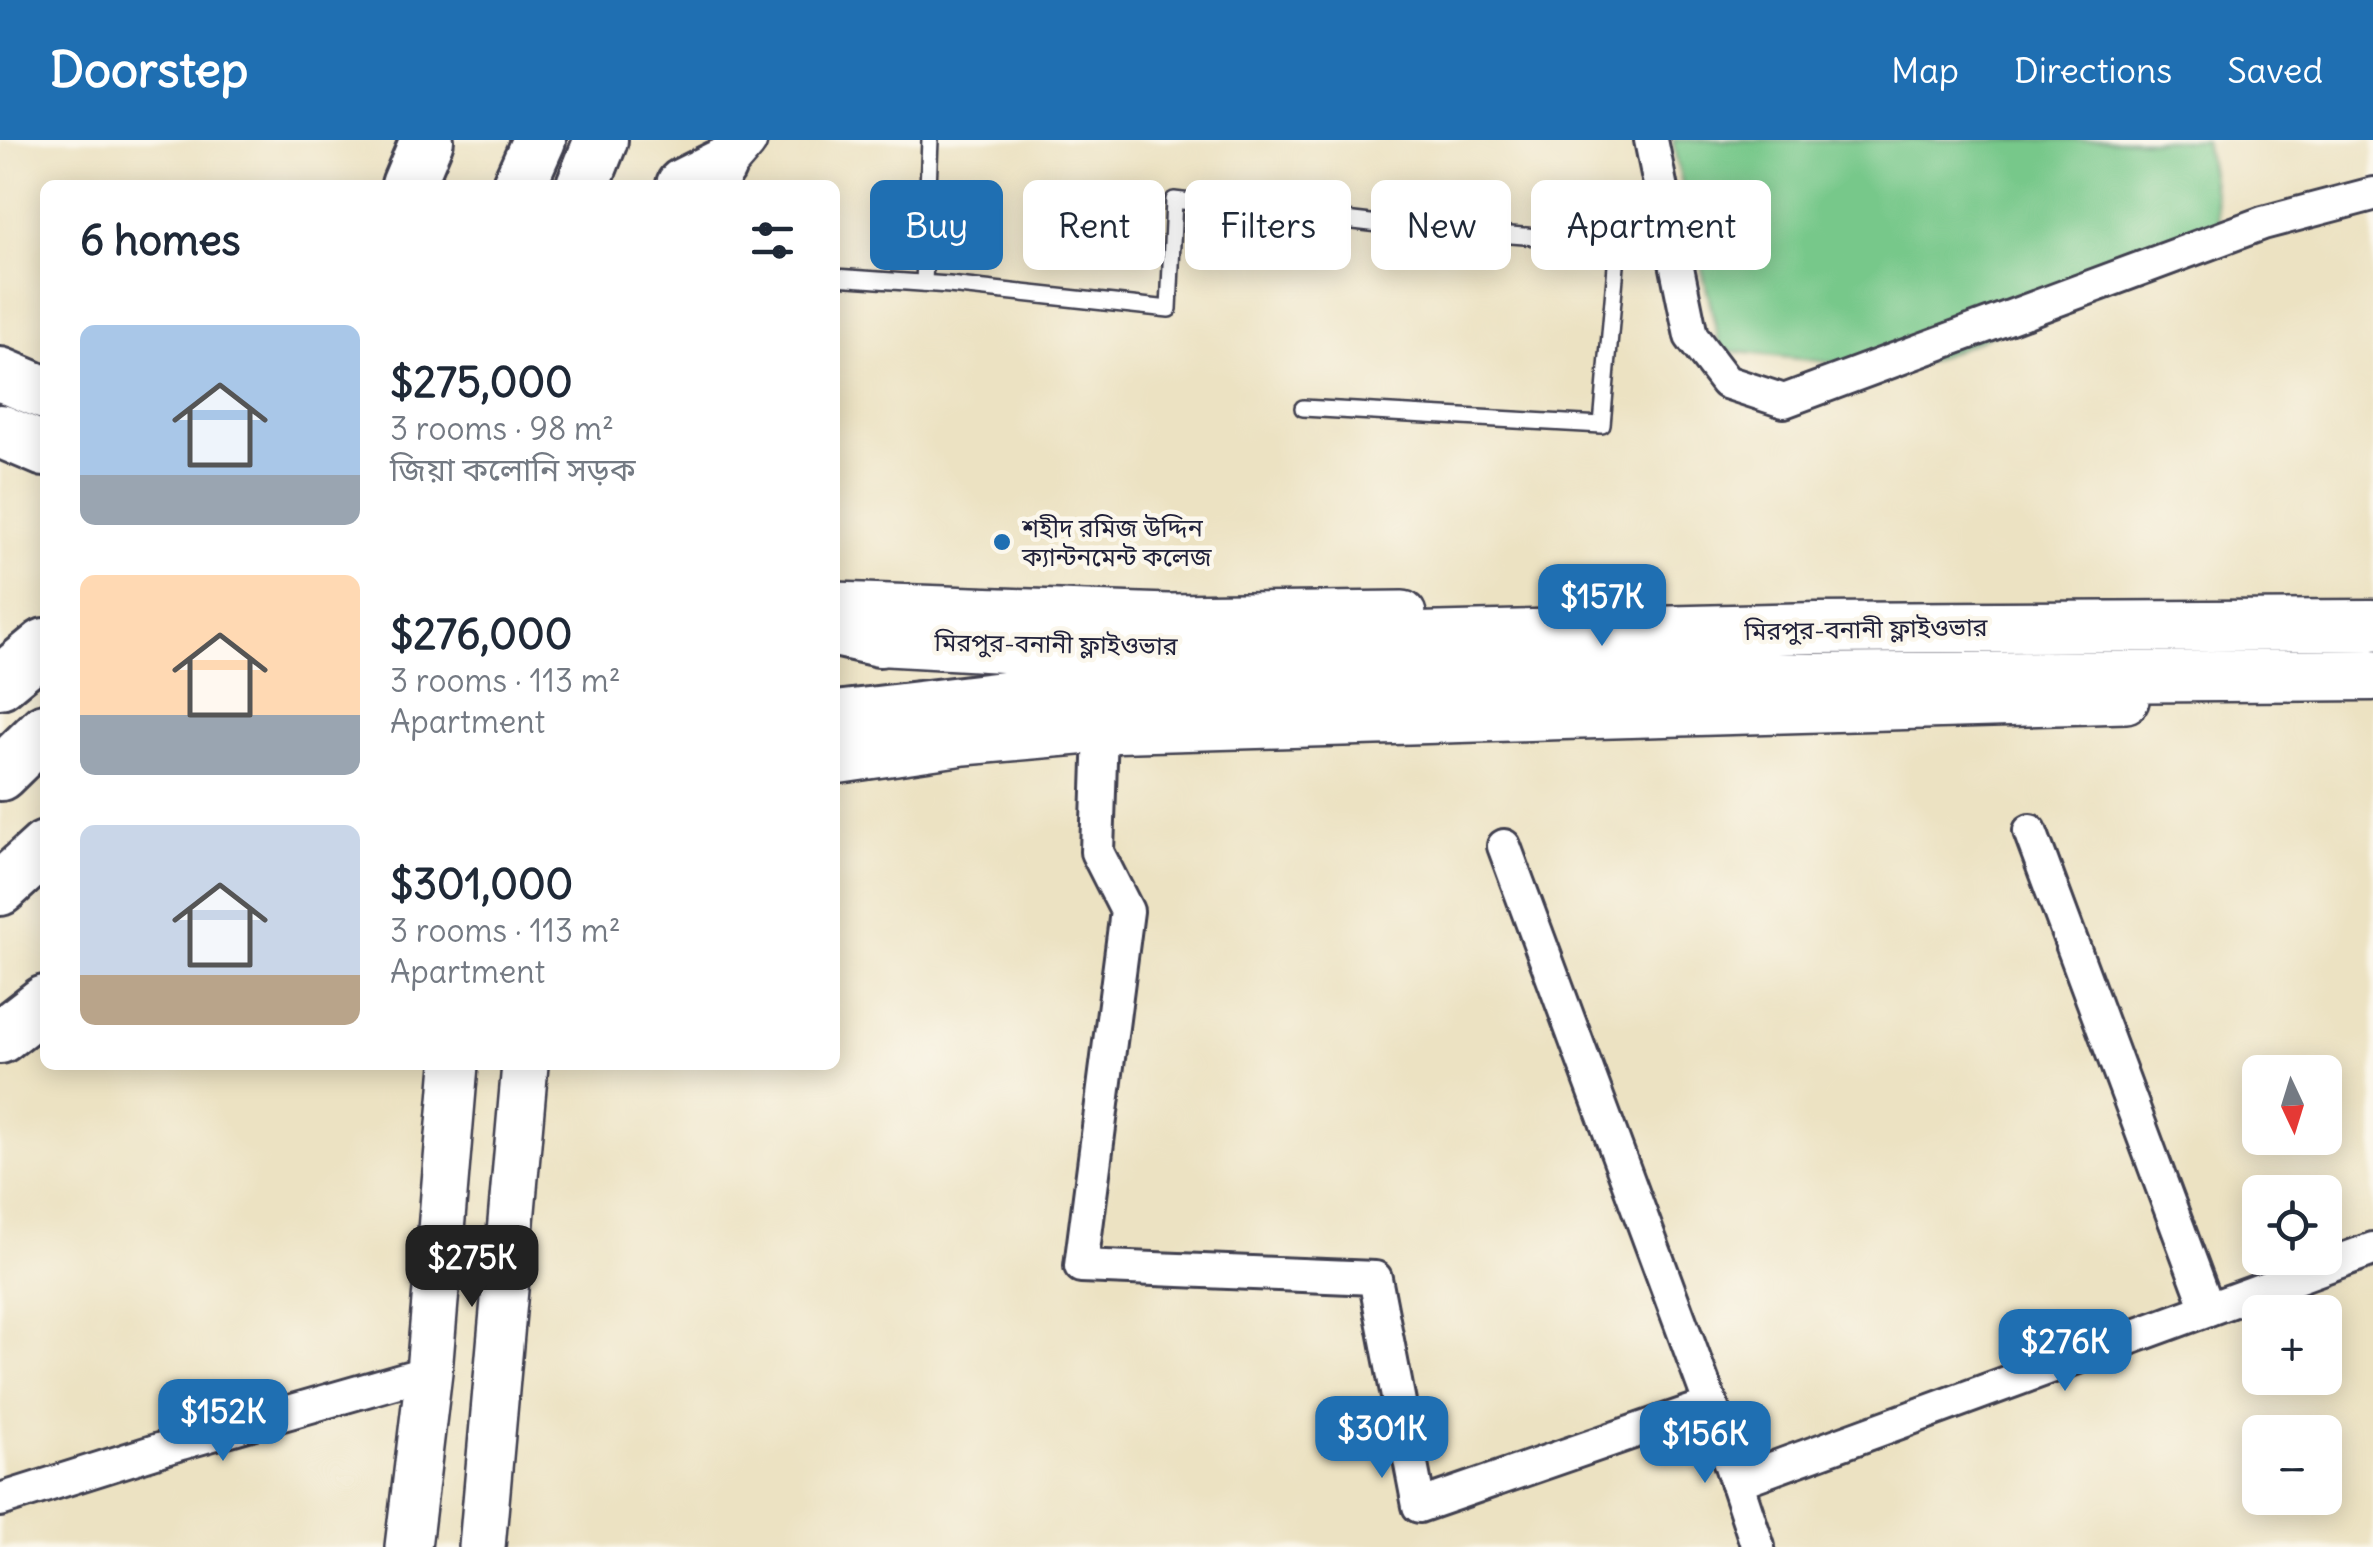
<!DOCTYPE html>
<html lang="en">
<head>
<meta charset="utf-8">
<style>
	:root { --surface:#fff; --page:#f6f6f7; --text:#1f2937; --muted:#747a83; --accent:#1f6fb2 }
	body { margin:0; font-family:Delius,"Noto Sans Bengali",sans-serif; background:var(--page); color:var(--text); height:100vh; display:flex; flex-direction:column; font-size:38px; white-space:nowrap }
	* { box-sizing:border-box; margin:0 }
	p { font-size:32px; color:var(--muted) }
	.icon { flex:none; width:55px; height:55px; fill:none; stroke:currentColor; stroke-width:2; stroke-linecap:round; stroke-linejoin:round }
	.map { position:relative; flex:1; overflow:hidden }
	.panel { position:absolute; left:40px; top:40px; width:800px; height:890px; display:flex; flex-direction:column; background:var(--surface); border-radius:15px; box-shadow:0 5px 25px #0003 }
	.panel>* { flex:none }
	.guide { position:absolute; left:870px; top:40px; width:950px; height:90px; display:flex; gap:20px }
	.needle { width:65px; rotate:176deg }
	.controls { position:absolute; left:2242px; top:915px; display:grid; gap:20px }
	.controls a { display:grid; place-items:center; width:100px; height:100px; border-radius:15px; background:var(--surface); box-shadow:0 5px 25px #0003; font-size:50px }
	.price { position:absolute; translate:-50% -85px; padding:0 22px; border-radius:20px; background:var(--accent); color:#fff; font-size:32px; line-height:65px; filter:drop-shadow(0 2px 5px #0008) }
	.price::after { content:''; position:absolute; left:50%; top:60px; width:30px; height:22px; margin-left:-15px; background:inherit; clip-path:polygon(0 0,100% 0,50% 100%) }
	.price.current { background:#222; color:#fff }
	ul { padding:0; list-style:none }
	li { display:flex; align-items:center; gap:30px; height:250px; padding:0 40px }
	li span { display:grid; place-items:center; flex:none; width:280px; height:200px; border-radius:15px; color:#555 }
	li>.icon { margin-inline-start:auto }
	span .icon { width:120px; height:120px; fill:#fffc; stroke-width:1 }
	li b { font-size:42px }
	h2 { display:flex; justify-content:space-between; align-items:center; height:120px; padding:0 40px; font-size:42px }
	.tag { padding:0 35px; border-radius:15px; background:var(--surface); box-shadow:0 5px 25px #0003; font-size:35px; line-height:90px }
	.tag.current { background:var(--accent); color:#fff }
	header { display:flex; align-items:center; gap:60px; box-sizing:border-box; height:140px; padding:0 50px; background:var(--accent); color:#fff }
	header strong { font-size:48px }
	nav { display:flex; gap:55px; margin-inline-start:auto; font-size:35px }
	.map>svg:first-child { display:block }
	.green { fill:#77c88a; stroke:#4c7562; stroke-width:2.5 }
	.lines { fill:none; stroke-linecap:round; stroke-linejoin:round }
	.service-casing { stroke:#403f4f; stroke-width:20 }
	.minor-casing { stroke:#403f4f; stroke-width:38 }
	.secondary-casing { stroke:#403f4f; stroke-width:50 }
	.primary-casing { stroke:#403f4f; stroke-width:55 }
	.trunk-casing { stroke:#403f4f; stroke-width:58 }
	.service { stroke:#fff; stroke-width:15 }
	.minor { stroke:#fff; stroke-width:32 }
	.secondary { stroke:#fff; stroke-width:45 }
	.primary { stroke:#fff; stroke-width:50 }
	.trunk { stroke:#fff; stroke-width:52 }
	.poi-dot { fill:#1f6fb2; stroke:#fbf7ec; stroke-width:4 }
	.labels { text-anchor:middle; stroke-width:9; stroke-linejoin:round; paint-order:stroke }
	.poi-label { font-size:25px; fill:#22223b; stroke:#fbf7ec; text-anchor:start }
	.street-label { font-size:25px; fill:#22223b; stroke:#fbf7ec }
</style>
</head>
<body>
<header>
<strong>Doorstep</strong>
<nav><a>Map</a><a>Directions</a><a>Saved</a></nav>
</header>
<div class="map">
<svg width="2373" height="1407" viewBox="0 0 2373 1407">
	<rect width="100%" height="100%" fill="#fbf7ec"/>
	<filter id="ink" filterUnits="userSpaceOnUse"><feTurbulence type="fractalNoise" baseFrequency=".01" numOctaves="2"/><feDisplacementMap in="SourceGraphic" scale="20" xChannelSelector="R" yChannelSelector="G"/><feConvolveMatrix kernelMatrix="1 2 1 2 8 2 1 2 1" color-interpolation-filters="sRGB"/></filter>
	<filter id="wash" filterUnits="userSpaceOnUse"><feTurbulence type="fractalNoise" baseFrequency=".0048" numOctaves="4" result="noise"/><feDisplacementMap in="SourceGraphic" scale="40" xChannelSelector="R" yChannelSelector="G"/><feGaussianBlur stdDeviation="2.25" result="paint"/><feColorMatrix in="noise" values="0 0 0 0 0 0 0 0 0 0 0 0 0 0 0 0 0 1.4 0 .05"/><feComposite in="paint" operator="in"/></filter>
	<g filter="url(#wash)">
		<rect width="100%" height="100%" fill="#ece2c2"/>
		<!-- green -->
		<polygon class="green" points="1672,0 2205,0 2222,98 1905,231 1721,210"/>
	</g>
	<g filter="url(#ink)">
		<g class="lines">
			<defs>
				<g id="service">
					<polyline points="835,137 949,145 1169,169 1174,60 1405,87 1618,103 1602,285 1303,268"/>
					<polyline points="924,143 930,0"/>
				</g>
				<g id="minor">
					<polyline points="1651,0 1691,196 1726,242 1784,261 2263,83 2373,54"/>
					<polyline points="1101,590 1097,712 1127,771 1081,1126 1375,1138 1419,1366 1711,1265 1504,706"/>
					<polyline points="2030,691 2208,1169"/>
					<polyline points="1711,1265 1758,1407"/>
					<polyline points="1736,1342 2373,1109"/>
					<polyline points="0,1360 181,1303 429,1232"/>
				</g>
				<g id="secondary">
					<polyline points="705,45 744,0"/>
					<polyline points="835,465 1168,477 1403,474"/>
					<polyline points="835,621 964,602 1101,590 2126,560"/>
					<polyline points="408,1407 429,1232 455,925"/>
					<polyline points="482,1407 525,925"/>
				</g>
				<g id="primary">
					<polyline points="879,500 1021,508 1816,488 2373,485"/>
					<polyline points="1129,543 2373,535"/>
				</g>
				<g id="trunk">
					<polyline points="408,45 427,0"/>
					<polyline points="519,45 539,0"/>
					<polyline points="583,45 601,0"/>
					<polyline points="683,45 719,27"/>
					<polyline points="0,234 45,253"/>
					<polyline points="0,291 45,310"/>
					<polyline points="835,490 879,500"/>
					<polyline points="0,542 45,505"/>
					<polyline points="835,578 1129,543"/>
					<polyline points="0,634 45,590"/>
					<polyline points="0,749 45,708"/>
					<polyline points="0,897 45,862"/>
				</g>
			</defs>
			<!-- service casing -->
			<use href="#service" class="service-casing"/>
			<!-- minor casing -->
			<use href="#minor" class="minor-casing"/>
			<!-- secondary casing -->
			<use href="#secondary" class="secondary-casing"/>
			<!-- primary casing -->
			<use href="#primary" class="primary-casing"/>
			<!-- trunk casing -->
			<use href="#trunk" class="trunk-casing"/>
			<!-- service -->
			<use href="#service" class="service"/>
			<!-- minor -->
			<use href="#minor" class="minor"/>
			<!-- secondary -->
			<use href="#secondary" class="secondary"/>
			<!-- primary -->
			<use href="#primary" class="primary"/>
			<!-- trunk -->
			<use href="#trunk" class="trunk"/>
		</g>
	</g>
	<!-- markers -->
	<circle class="poi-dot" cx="1002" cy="402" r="10"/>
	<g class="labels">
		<!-- poi labels -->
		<g class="poi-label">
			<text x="1022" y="397">শহীদ রমিজ উদ্দিন<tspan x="1022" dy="29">ক্যান্টনমেন্ট কলেজ</tspan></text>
		</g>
		<!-- street labels -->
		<g class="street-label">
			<text transform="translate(1866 489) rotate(-1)" y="9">মিরপুর-বনানী ফ্লাইওভার</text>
			<text transform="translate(1056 504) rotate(1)" y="9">মিরপুর-বনানী ফ্লাইওভার</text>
		</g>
	</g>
</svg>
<div class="controls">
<a><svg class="needle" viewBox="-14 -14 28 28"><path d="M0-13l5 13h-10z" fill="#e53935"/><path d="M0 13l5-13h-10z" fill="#747a83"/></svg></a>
<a><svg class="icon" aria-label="locate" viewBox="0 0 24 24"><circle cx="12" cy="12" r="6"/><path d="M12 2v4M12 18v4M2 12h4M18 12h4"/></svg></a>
<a>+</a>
<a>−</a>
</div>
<b class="price" style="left:1602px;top:509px">$157K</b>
<b class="price current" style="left:472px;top:1170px">$275K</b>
<b class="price" style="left:2065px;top:1254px">$276K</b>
<b class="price" style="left:223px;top:1324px">$152K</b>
<b class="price" style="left:1382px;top:1341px">$301K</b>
<b class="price" style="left:1705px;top:1346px">$156K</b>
<div class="guide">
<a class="tag current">Buy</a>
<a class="tag">Rent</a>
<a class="tag">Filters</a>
<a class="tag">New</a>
<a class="tag">Apartment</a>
</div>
<section class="panel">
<h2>6 homes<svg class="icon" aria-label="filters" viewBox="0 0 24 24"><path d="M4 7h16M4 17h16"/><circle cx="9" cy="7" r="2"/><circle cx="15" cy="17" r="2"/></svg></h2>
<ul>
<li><span style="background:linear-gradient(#a9c7e8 75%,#9aa5b1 0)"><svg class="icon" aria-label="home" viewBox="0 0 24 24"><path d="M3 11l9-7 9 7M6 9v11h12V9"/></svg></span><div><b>$275,000</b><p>3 rooms · 98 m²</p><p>জিয়া কলোনি সড়ক</p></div></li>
<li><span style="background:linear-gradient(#ffd9b3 70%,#9aa5b1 0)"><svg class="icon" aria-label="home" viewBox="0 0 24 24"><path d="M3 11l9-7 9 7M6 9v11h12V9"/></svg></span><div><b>$276,000</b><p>3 rooms · 113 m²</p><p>Apartment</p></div></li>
<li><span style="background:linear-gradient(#c9d6e8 75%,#b9a48a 0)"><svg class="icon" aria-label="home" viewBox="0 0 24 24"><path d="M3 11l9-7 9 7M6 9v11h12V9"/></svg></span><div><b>$301,000</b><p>3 rooms · 113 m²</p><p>Apartment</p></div></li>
</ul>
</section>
</div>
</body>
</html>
